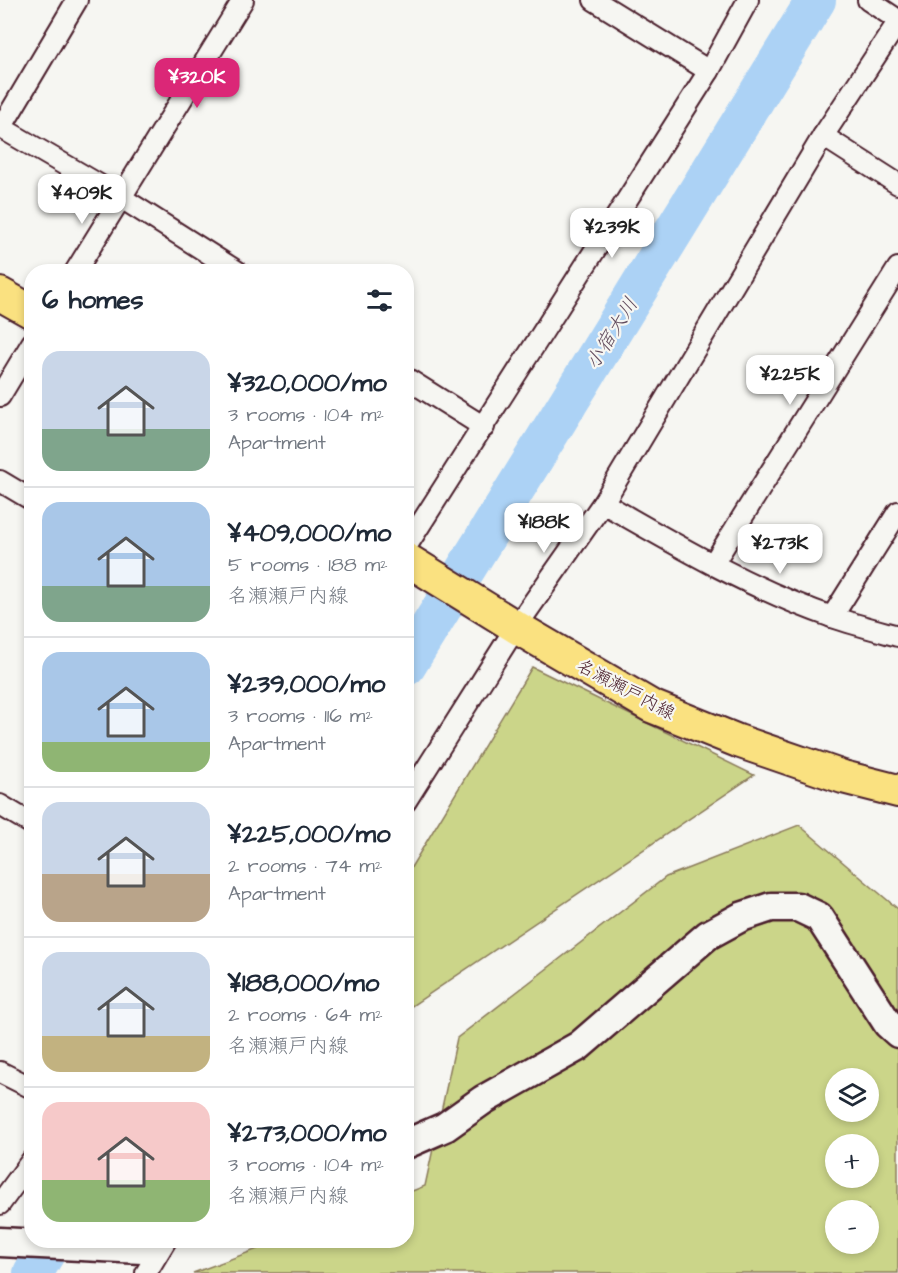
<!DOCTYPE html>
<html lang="en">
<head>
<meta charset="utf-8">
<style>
	:root { --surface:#fff; --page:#f6f6f7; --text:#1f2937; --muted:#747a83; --line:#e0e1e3; --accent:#db2777 }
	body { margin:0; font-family:"Architects Daughter","Klee One",sans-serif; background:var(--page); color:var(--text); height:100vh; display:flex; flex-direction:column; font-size:22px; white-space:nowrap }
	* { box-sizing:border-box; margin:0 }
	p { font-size:20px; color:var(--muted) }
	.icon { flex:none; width:33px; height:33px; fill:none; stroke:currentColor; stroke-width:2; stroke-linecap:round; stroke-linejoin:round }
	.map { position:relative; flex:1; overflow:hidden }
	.panel { position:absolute; left:24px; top:264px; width:390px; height:984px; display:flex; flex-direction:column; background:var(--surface); border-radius:24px; box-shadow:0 3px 9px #0003 }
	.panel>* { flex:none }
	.controls { position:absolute; left:825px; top:1068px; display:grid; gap:12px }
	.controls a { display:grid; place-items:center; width:54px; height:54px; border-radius:50%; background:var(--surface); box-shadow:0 3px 9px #0003; font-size:30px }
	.price { position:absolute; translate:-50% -51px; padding:0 14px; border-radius:12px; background:#fff; color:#222; font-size:20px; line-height:39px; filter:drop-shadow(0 2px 3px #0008) }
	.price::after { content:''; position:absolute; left:50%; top:36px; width:18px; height:14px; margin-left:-9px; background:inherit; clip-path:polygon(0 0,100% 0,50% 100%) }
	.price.on { background:var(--accent); color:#fff }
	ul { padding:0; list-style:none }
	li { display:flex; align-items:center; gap:18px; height:150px; padding:0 18px }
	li+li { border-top:2px solid var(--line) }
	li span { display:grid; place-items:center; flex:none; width:168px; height:120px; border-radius:18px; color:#555 }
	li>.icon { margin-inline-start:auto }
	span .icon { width:72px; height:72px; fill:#fffc; stroke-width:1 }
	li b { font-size:26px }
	h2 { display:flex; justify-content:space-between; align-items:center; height:72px; padding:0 18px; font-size:26px }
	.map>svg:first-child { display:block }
	.green { fill:#cbd589; stroke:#8a7a5a; stroke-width:1.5; fill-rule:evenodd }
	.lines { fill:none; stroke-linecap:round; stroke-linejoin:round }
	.river { stroke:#acd2f5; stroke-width:40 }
	.street-casing { stroke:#4a1f2b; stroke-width:24 }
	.secondary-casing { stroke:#4a1f2b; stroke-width:33 }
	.primary-casing { stroke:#4a1f2b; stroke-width:36 }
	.street { stroke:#f6f6f2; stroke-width:20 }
	.secondary { stroke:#f6f6f2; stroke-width:28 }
	.primary { stroke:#fae180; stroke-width:32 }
	.labels { text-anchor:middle; stroke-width:4.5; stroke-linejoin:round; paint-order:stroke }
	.street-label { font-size:18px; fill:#4a1f2b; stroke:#f6f6f2 }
	.water-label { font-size:20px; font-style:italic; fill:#624c5e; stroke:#f6f6f2 }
</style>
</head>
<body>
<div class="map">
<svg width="898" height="1273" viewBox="0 0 898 1273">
	<rect width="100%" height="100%" fill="#f6f6f2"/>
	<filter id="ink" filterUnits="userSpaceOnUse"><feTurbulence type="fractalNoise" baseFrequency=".0167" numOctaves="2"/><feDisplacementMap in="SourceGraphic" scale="12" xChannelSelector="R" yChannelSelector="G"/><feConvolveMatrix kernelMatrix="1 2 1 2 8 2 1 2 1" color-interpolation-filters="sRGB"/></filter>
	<g filter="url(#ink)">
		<!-- green -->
		<g class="green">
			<polygon points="532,667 754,775 407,1009 407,874"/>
			<path d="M799,825L898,909V1273H193L279,1241L406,1240L407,1193L425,1186L457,1038L666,877ZM836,1078H868V1112H836ZM836,1144H868V1178H836ZM836,1210H868V1244H836Z"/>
		</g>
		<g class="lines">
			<!-- river -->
			<g class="river">
				<polyline points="406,666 816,0"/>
				<polyline points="33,1273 53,1240"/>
			</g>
			<defs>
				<g id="street">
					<polyline points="594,0 709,71"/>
					<polyline points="868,0 898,20"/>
					<polyline points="0,127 120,197 238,272"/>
					<polyline points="1,128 77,0"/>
					<polyline points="823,136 898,184"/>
					<polyline points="75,272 243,0"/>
					<polyline points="406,378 484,427"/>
					<polyline points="0,396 32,343"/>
					<polyline points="0,481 32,500"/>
					<path d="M603,503C676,545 751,589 832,617C853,624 876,630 898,636"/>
					<polyline points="406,547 709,71 748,0"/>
					<polyline points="713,564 898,268"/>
					<polyline points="832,617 898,512"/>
					<polyline points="406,801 516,627 603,503 823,136 898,22"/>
					<polyline points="0,805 32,824"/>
					<polyline points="0,1072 32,1088"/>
					<polyline points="0,1204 32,1160"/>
					<polyline points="146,1273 166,1240"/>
				</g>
				<g id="secondary">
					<polyline points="406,1144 445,1127 483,1100 579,1046 708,935 741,917 771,907 798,907 819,917 888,1024 898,1033"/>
					<polyline points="0,1242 142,1249 157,1240"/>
				</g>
				<g id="primary">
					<polyline points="0,294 32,312"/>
					<polyline points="406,559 516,627 651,706 738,741 843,777 898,791"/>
				</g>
			</defs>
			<!-- street casing -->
			<use href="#street" class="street-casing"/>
			<!-- secondary casing -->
			<use href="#secondary" class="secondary-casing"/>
			<!-- primary casing -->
			<use href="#primary" class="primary-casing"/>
			<!-- street -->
			<use href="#street" class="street"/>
			<!-- secondary -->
			<use href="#secondary" class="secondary"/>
			<!-- primary -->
			<use href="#primary" class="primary"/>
		</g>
	</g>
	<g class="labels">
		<!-- street labels -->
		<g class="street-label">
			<text transform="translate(626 689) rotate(28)" y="6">名瀬瀬戸内線</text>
		</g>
		<!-- water labels -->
		<g class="water-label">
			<text transform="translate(611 333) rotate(-58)" y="7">小宿大川</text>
		</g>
	</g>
</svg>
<div class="controls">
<a><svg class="icon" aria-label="layers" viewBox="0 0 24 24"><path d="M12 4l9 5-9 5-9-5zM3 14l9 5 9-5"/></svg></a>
<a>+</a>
<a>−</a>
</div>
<b class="price on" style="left:197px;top:109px">¥320K</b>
<b class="price" style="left:82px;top:225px">¥409K</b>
<b class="price" style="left:612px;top:259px">¥239K</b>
<b class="price" style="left:790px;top:406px">¥225K</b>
<b class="price" style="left:544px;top:554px">¥188K</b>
<b class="price" style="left:780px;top:575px">¥273K</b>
<section class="panel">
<h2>6 homes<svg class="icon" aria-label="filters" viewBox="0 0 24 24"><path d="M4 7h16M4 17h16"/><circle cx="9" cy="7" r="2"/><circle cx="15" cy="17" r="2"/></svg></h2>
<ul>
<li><span style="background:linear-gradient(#c9d6e8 65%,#7fa58c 0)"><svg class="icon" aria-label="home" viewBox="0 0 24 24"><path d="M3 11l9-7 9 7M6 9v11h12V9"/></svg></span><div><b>¥320,000/mo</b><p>3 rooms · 104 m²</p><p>Apartment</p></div></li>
<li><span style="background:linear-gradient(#a9c7e8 70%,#7fa58c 0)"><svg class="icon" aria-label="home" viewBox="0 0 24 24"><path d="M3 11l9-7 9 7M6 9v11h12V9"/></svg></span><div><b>¥409,000/mo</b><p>5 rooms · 188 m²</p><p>名瀬瀬戸内線</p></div></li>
<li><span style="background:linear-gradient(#a9c7e8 75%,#8fb573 0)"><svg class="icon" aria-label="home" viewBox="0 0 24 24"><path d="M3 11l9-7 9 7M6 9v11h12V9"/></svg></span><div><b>¥239,000/mo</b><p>3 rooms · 116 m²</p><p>Apartment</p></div></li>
<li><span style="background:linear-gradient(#c9d6e8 60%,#b9a48a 0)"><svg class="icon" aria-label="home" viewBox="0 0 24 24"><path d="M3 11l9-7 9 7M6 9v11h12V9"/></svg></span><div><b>¥225,000/mo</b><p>2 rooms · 74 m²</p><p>Apartment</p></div></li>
<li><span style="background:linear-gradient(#c9d6e8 70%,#c2b280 0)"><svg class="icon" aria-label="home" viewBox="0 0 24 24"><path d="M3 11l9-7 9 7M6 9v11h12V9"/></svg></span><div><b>¥188,000/mo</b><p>2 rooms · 64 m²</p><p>名瀬瀬戸内線</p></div></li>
<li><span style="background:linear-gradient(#f6c9c9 65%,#8fb573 0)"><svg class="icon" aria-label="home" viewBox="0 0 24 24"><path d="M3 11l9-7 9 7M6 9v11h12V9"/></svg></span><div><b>¥273,000/mo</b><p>3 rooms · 104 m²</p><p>名瀬瀬戸内線</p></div></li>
</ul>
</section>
</div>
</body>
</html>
